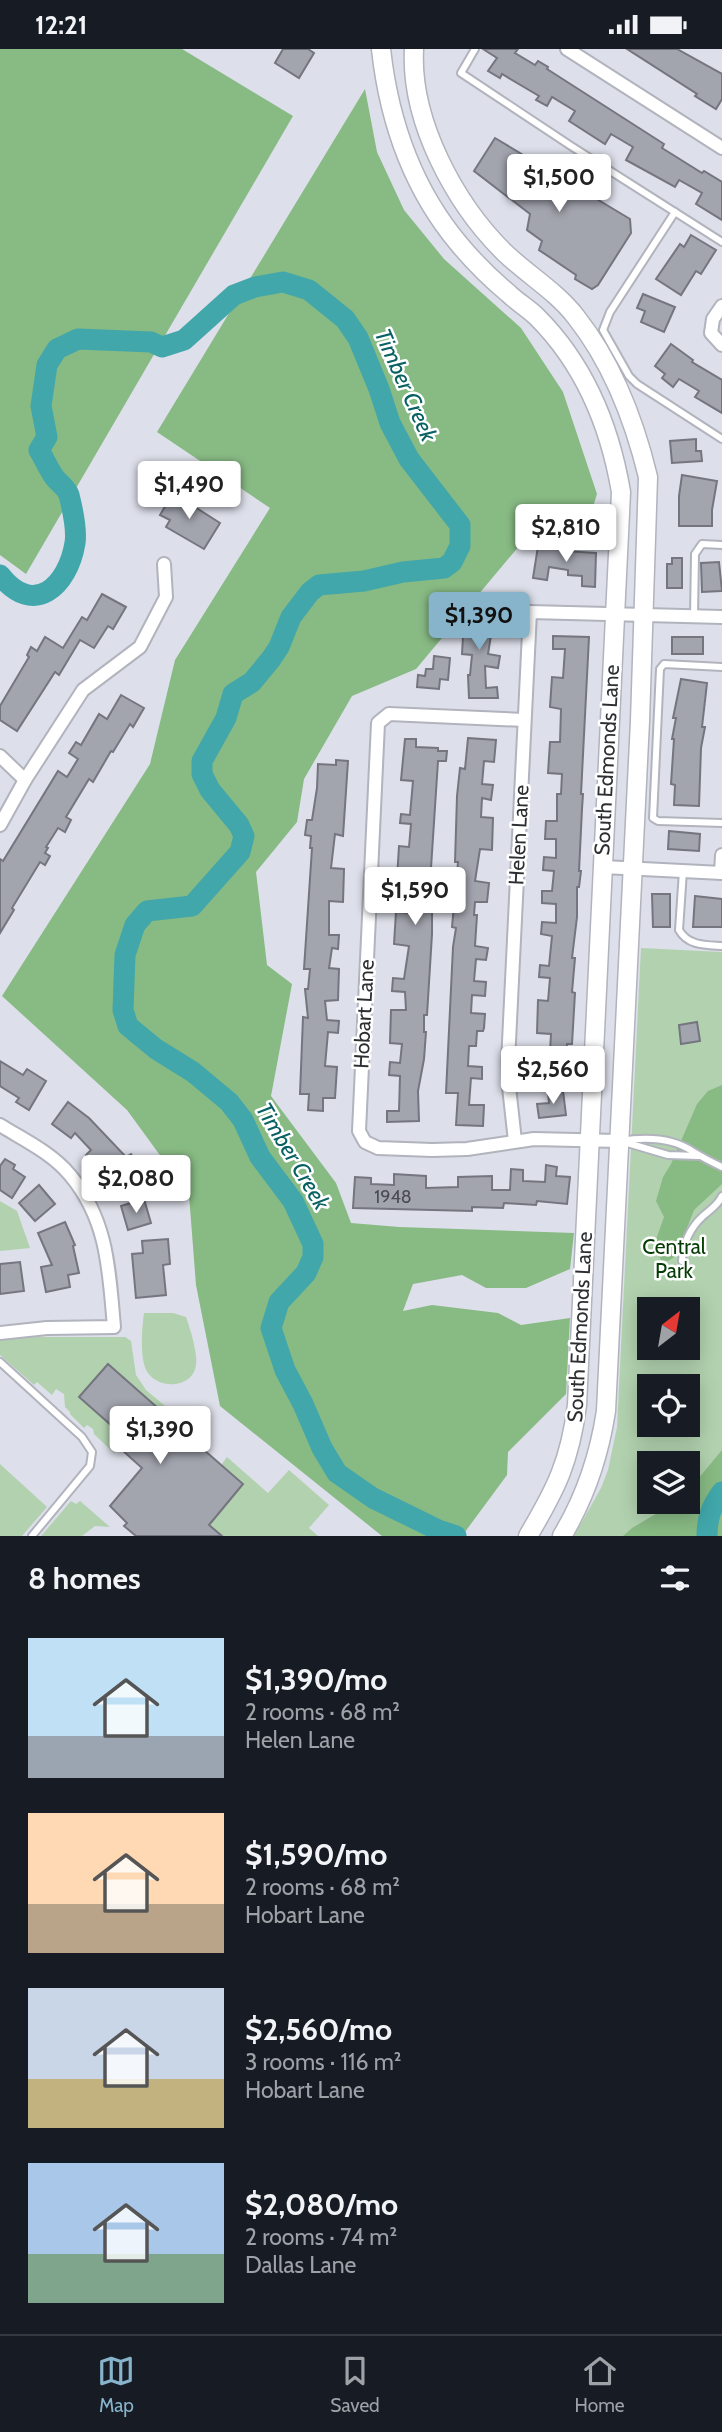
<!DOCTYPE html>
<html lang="en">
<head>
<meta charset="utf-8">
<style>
	:root { --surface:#171b24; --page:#20242c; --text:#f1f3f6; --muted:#9ea1a6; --line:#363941; --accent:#87b4ca }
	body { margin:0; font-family:Cabin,sans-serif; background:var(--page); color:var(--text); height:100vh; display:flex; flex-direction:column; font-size:26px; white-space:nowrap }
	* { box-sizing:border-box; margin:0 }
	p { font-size:23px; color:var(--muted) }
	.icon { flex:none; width:38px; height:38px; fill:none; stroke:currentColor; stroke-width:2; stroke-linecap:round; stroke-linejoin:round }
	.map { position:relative; height:1487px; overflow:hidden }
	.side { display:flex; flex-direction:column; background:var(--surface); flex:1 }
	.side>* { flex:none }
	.needle { width:46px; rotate:31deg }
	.buttons { position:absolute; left:637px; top:1248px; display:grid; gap:14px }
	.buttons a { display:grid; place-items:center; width:63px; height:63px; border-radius:0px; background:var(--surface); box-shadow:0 4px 18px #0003; font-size:35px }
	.price { position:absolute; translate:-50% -60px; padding:0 16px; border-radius:7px; background:#fff; color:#222; font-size:23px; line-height:46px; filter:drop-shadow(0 2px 4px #0008) }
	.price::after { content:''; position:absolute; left:50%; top:42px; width:21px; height:16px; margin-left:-10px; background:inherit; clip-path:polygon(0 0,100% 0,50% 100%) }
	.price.selected { background:var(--accent); color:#111 }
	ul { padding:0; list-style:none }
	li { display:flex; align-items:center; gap:21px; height:175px; padding:0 28px }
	li span { display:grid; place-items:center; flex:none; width:196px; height:140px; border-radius:0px; color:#555 }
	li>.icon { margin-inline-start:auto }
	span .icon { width:84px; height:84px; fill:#fffc; stroke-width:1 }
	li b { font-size:30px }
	h2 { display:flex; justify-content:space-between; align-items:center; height:84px; padding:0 28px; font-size:30px }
	.status { display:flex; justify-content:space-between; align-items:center; height:49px; padding:0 35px; background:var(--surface); direction:ltr }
	.status svg { height:19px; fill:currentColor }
	.tab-bar { display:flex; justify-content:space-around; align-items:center; height:98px; border-top:2px solid var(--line); background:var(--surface); font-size:19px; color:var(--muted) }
	.tab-bar a { display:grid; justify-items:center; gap:4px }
	.tab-bar .selected { color:var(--accent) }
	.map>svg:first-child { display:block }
	.green { fill:#b2d2af; fill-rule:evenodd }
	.forest { fill:#88ba84 }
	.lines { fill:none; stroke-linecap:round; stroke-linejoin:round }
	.river { stroke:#41a7aa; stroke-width:21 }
	.building { fill:#a2a4ae; stroke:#74757f; stroke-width:2 }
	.service-casing { stroke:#b1b3bd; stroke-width:10 }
	.minor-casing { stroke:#b1b3bd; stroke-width:16 }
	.secondary-casing { stroke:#b1b3bd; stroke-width:21 }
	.service { stroke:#fff; stroke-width:6 }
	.minor { stroke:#fff; stroke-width:12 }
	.secondary { stroke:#fff; stroke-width:18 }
	.labels { text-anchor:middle; stroke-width:5; stroke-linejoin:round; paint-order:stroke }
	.number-label { font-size:18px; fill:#4a4c51 }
	.street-label { font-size:21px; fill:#2d2e32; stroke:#fff }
	.park-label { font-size:21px; fill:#053c05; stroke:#fff }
	.water-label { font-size:23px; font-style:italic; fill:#086163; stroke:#fff }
</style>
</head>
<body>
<div class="status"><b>12:21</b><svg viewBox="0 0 49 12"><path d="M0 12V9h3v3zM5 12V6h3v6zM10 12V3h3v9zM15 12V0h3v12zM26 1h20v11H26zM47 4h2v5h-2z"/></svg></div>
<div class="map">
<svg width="722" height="1487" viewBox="0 0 722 1487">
	<rect width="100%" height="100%" fill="#dddfea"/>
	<!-- green -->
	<g class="green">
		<path d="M641,899L722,903V1431L698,1487H574L601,1439L608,1421L617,1378ZM649,1260H688V1298H649ZM649,1337H688V1376H649ZM649,1414H688V1452H649Z"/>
		<polygon points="0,1152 17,1162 30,1199 0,1202"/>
		<path d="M144,1264H173L186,1268C190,1279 198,1305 196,1316C193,1339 160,1341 148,1324C139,1312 142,1278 144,1264Z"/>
		<polygon points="6,1288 125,1288 131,1292 136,1326 146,1341 171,1362 114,1404 94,1385 93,1380 87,1376 84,1379 70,1365 70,1363 65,1358 64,1345 56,1340 52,1346 37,1333 34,1336 0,1306 0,1289"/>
		<polygon points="227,1408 268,1444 289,1421 329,1456 309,1479 318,1487 195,1487 229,1446 219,1419"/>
		<polygon points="0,1415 47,1458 22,1487 0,1487"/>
		<polygon points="71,1452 76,1455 80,1452 110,1478 95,1477 82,1487 41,1487"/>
	</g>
	<!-- forest -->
	<g class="forest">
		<polygon points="0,0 182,0 293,67 26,525 0,506"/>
		<polygon points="365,40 377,103 404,161 444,210 521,279 563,343 597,445 586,480 535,478 416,620 352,647 304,730 297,773 256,823 267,916 292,935 271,1047 336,1134 351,1174 399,1178 574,1184 570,1220 526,1239 486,1239 462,1226 413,1235 403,1262 432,1256 498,1264 521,1276 570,1269 566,1345 508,1403 507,1426 462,1487 382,1487 220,1357 196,1236 189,1146 127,1061 2,947 150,715 175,611 270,459 157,383"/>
		<polygon points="722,1036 722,1135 694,1161 676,1207 668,1212 661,1211 654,1196 664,1168 656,1152 663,1128 671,1115 697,1055 708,1042"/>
		<polygon points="722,1401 722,1487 623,1487 632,1479 676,1453 688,1452 688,1442"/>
	</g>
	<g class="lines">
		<!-- river -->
		<g class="river">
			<path d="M0,526C34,569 68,537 75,494C77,481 72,458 69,446C67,439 60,435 55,429C49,421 45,411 39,401L47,388L41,357L47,316L57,300L78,290L151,293L162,298L184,291L234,246L255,238L283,233L309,241L345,270L358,289L379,340L390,374L409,410L460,476V497L452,513L444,519L403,523L364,532L319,536L310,543L291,568L279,598L271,610L252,633L233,645L226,669L202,712V725L210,741L239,776L244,787L240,803L192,857L147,862L135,876L125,906L123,961L128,977L156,1000L193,1023L229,1053L243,1071L260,1108L293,1152L313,1195V1208L306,1224L279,1253L271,1279L285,1321L303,1355L322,1399L337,1424L373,1449L438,1481L456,1487"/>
			<path d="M707,1487C707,1469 711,1458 722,1443"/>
		</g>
	</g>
	<!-- building -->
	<g class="building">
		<polygon points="283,0 308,0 314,4 299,29 275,14"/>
		<polygon points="483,0 518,0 515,4 535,16 538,12 548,18 547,20 664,95 662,99 702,124 704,122 722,133 722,171 696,155 702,144 679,131 675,138 626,111 633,98 611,85 605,95 569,72 575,62 552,48 547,57 536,51 539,47 502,25 500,29 488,22 497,9"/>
		<polygon points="627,0 677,0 722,25 722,50 716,60 695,47 697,45"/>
		<polygon points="495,89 630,170 631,184 598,236 592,240 575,230 576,226 539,201 542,192 527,181 530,165 474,122"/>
		<polygon points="691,186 716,201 701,225 696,222 681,246 656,230 680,195 684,198"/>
		<polygon points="643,245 675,258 664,283 641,273 645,262 637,259"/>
		<polygon points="671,295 693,311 692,313 722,331 722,364 695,348 699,342 679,330 673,338 662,329 665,325 655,317"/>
		<polygon points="696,390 696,402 701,402 702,412 672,414 670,392"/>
		<polygon points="682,426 717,432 712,461 712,477 679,477 679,447"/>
		<polygon points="173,444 220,474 204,500 166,478 170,471 160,466"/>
		<polygon points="538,497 563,500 563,502 596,504 595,538 582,537 582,527 568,526 568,521 549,518 547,531 533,529"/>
		<polygon points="672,509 682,509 682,539 667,539 667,515 672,515"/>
		<polygon points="719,513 722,542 702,543 701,514"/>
		<polygon points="102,545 126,558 113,580 108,577 94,599 80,591 59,626 55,623 17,682 0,671 0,657 29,608 27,606 31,598 37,602 45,588 63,599 82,568 87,571"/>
		<polygon points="476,554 485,554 484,572 495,573 495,586 491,586 488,605 500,607 498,619 485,617 486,639 497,638 498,649 469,649 468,626 470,626 472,606 462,605 464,570 469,570 470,561 476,562"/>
		<polygon points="553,587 589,588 581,745 583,745 582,760 579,822 581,822 579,838 577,838 577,868 572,909 575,909 572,943 575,944 572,995 567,995 564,1028 548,1026 549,1016 536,1015 538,1002 550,1003 551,985 537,984 538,951 548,952 550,929 539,928 540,916 549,917 552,887 541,885 542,873 556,874 556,855 542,854 542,842 552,842 554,822 543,821 544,808 556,809 556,790 545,790 546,772 557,772 557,745 561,745 562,725 548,724 550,693 560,693 561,660 550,658 552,628 563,629 565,600 553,600"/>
		<rect x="672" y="588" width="31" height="17"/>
		<polygon points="434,607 450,609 448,631 440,630 439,640 417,638 418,626 425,627 426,620 433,620"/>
		<polygon points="681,630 707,634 702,678 705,678 701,699 699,757 674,756 675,736 671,735 674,690 672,690 676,669 673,669"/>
		<polygon points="121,646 144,659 133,678 130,675 113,703 111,702 93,733 89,730 66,768 71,771 65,783 58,779 46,798 48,799 45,804 50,807 45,816 40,813 12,859 14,861 0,884 0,810 3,812 58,722 67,728 78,710 69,704 76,693 81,696 99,665 107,670"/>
		<polygon points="468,689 496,691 494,713 484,712 482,735 493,736 491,751 482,749 481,768 493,769 492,801 480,800 475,832 489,834 487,853 475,853 474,866 477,866 475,897 488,899 486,911 476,910 474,932 486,933 485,947 472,946 471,964 485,965 484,979 483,982 477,982 476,997 469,997 468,1017 482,1018 482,1030 471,1029 469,1056 484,1056 483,1077 456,1076 458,1044 446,1044 453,898 456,879 452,878 458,813 455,813 457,747 460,719 465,720"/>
		<polygon points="405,690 416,690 416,698 438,699 438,702 447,702 446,712 438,712 431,819 433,819 430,851 432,851 432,885 427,966 424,966 424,983 426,983 424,1010 418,1042 419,1072 387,1073 387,1062 399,1062 400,1027 389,1026 390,1013 400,1014 402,995 390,994 391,961 406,961 405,943 392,942 393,929 404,930 409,897 394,895 396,863 407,864 413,831 397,829 399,797 409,798 411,775 400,774 401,765 410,766 413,732 401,731"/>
		<polygon points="336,711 348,712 343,787 335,785 331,819 344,820 343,853 329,852 329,886 339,886 338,900 332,899 329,919 339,920 338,951 325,952 327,971 339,972 338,984 328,983 325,1017 337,1018 335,1049 323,1049 323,1062 308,1061 309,1045 300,1045 303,968 308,969 305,940 308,940 310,920 304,920 312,799 310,799 311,787 305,786 307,771 312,771 317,739 318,715 336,716"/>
		<polygon points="669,782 700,785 699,802 668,800"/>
		<polygon points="652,845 670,845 670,878 653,878"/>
		<polygon points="695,847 722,850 722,878 693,878"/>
		<polygon points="697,973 700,992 681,995 679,976"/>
		<polygon points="0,1012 23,1026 27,1020 46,1032 29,1061 16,1053 19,1049 0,1037"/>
		<polygon points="563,1042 566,1066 539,1069 537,1055 549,1054 548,1044"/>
		<polygon points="68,1053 89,1069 126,1108 131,1105 145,1125 115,1147 106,1136 116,1128 103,1109 95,1116 86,1106 91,1101 75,1084 71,1089 52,1075"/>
		<polygon points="5,1110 15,1116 13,1120 25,1128 12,1149 0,1141 0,1117"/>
		<polygon points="546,1116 557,1118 556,1127 570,1128 567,1155 537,1152 536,1156 504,1154 503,1159 472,1158 472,1162 353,1159 355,1128 371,1129 371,1135 394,1136 394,1125 426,1127 426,1139 458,1138 458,1128 492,1127 492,1141 510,1141 511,1120 523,1121 523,1132 545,1133"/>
		<polygon points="39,1136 55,1155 35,1172 19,1154"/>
		<polygon points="144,1150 151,1174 128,1181 121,1157"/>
		<polygon points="65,1173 75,1196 73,1197 79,1224 68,1226 70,1238 46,1243 41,1218 52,1216 38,1184"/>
		<polygon points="168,1190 170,1215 163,1216 166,1246 136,1249 132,1205 143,1204 142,1192"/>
		<polygon points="20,1213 24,1242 0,1245 0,1215"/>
		<polygon points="108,1315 169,1369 162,1378 190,1402 196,1394 243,1435 209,1476 222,1487 136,1487 124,1477 127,1474 110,1457 142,1419 122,1401 129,1392 79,1348"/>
	</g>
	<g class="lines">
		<defs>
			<g id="service">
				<polyline points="475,0 461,24 571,97 722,193"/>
				<polyline points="675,163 610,263 603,281 629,327 637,335 722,390"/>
				<polyline points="694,567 695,505 702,495 722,496"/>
				<polyline points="722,618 664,615 660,620 653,769 658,772 722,774"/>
				<path d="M683,822L679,881C688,897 706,896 722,897"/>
				<path d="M620,1092C644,1088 671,1088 692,1102C702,1108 711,1113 722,1118"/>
				<polyline points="624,1093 668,1106 698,1107"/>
				<path d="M682,1212C683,1195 690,1179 703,1167C711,1160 718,1156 722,1147"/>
				<polyline points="0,1313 82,1388 92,1403 90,1417 32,1487"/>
			</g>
			<g id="minor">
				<polyline points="567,0 722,99"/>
				<polyline points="722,257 713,270 711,284 722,296"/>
				<polyline points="524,671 389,665 378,674 359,1082 365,1093 378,1099 432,1101 467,1100 534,1090 618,1092"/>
				<polyline points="0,707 25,731"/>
				<polyline points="0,776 25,731 83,641 140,598 166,548 164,515"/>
				<polyline points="603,818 722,824"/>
				<polyline points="721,824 722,806"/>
				<path d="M0,1076C24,1091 52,1104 70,1126C108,1171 109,1222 114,1278L47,1279L0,1284"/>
				<polyline points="515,1092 509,1038 508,1013 530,563 722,568"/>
			</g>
			<g id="secondary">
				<path d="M381,0C389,72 412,139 459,195C474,213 490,229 508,244C517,253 528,259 537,268C584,315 610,378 621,443L577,1356C570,1412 556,1440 528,1487"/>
				<path d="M414,0C410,72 455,155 505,204C528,226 557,243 576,268C613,315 634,370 648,428L640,672L606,1362C599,1408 586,1447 562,1487"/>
			</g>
		</defs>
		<!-- service casing -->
		<use href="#service" class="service-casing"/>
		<!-- minor casing -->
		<use href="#minor" class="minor-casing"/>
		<!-- secondary casing -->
		<use href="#secondary" class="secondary-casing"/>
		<!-- service -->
		<use href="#service" class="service"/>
		<!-- minor -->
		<use href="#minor" class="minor"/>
		<!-- secondary -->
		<use href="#secondary" class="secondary"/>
	</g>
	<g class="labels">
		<!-- number labels -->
		<g class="number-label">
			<text x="393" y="1154">1948</text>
		</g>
		<!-- street labels -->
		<g class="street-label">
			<text transform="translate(607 711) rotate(-87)" y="7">South Edmonds Lane</text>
			<text transform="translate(519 786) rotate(-87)" y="7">Helen Lane</text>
			<text transform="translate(364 965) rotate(-87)" y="7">Hobart Lane</text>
			<text transform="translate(580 1278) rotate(-87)" y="7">South Edmonds Lane</text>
		</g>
		<!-- park labels -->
		<g class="park-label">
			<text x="674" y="1205">Central<tspan x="674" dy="24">Park</tspan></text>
		</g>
		<!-- water labels -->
		<g class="water-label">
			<text transform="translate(406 336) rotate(66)" y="8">Timber Creek</text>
			<text transform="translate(293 1107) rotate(59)" y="8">Timber Creek</text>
		</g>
	</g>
</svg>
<div class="buttons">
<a><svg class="needle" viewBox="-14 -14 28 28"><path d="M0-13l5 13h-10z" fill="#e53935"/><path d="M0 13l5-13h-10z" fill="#9ea1a6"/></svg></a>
<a><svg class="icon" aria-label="locate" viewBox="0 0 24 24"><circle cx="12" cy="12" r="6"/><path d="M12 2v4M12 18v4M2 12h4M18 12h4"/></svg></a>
<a><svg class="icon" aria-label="layers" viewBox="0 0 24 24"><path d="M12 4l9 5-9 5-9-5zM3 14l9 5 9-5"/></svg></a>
</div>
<b class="price" style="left:559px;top:165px">$1,500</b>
<b class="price" style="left:189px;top:472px">$1,490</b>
<b class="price" style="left:566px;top:515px">$2,810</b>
<b class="price selected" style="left:479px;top:603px">$1,390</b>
<b class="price" style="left:415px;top:878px">$1,590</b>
<b class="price" style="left:553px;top:1057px">$2,560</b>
<b class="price" style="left:136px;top:1166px">$2,080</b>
<b class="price" style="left:160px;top:1417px">$1,390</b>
</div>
<section class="side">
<h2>8 homes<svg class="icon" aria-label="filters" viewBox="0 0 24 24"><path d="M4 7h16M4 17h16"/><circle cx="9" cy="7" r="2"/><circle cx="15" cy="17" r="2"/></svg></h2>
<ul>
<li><span style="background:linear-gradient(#bfe0f5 70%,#9aa5b1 0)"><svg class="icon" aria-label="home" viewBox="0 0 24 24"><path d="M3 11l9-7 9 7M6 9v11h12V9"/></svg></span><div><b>$1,390/mo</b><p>2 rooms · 68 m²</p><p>Helen Lane</p></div></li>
<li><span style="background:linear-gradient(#ffd9b3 65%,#b9a48a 0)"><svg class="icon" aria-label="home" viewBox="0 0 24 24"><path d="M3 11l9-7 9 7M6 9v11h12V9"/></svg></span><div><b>$1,590/mo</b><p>2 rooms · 68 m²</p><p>Hobart Lane</p></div></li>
<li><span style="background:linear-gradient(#c9d6e8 65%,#c2b280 0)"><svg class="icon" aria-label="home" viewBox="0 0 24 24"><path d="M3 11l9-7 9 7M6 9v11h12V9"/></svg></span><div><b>$2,560/mo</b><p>3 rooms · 116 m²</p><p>Hobart Lane</p></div></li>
<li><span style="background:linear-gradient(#a9c7e8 65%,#7fa58c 0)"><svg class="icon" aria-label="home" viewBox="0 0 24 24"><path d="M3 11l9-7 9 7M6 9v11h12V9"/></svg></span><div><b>$2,080/mo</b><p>2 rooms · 74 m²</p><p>Dallas Lane</p></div></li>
</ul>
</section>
<nav class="tab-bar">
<a class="selected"><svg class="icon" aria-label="map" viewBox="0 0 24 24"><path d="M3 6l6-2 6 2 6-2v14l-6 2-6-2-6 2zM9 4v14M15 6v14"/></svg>Map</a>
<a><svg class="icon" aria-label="saved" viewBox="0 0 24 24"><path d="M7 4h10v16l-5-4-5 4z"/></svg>Saved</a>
<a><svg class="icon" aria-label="home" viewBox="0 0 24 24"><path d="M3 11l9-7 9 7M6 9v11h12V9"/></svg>Home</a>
</nav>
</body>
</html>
